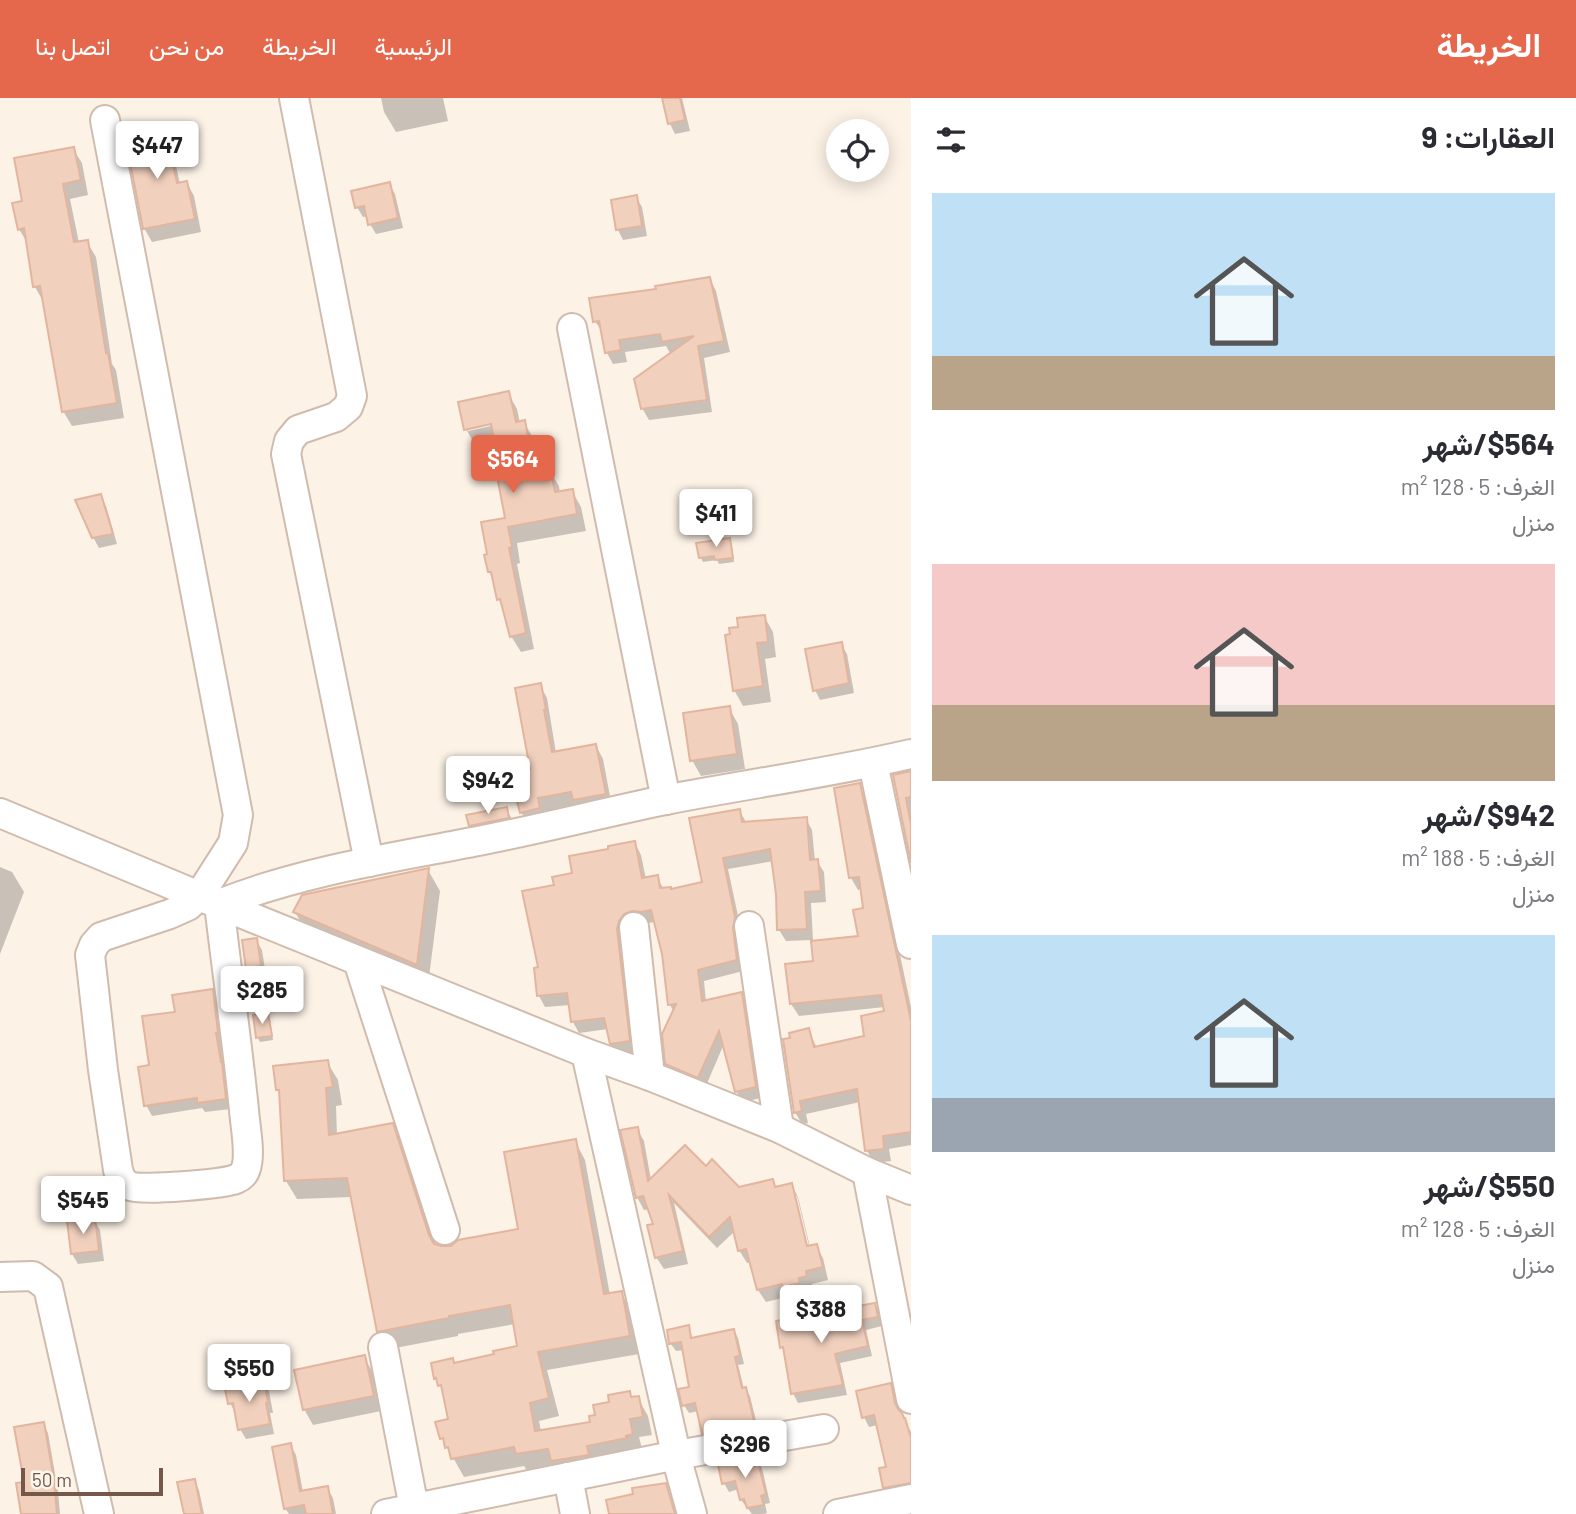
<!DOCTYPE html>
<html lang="ar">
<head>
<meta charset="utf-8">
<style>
	:root { --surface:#fff; --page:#f7f7f7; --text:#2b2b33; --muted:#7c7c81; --accent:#e5674c }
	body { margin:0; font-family:Barlow,Vazirmatn,sans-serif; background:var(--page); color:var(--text); direction:rtl; height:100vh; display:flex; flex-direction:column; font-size:26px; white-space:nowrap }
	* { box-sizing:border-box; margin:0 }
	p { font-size:23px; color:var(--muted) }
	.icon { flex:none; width:38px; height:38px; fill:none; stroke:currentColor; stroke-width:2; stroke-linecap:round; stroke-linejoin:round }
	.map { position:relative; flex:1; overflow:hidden; direction:ltr }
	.drawer { display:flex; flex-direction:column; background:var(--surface); width:665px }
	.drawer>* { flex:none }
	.tools { position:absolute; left:826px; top:21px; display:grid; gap:14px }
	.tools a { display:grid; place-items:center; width:63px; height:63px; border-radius:50%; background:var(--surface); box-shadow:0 4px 18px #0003; font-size:35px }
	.scale { position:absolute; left:21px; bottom:18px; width:142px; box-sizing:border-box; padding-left:7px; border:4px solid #76584b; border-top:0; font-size:19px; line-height:24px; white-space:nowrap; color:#76584b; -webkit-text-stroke:5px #fff7ec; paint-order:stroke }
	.price { position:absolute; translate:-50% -60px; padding:0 16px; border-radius:7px; background:#fff; color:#222; font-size:23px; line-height:46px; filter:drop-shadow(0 2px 4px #0008) }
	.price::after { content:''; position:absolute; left:50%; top:42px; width:21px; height:16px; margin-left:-10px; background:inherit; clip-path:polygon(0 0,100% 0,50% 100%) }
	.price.selected { background:var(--accent); color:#fff }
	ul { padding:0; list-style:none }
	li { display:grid; align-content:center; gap:14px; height:371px; padding:0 21px }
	li span { display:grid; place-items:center; height:217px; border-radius:0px; color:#555 }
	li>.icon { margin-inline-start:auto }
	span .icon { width:126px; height:126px; fill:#fffc; stroke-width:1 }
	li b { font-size:30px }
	h2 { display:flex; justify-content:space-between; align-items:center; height:84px; padding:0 21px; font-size:30px }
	header { display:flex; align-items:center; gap:42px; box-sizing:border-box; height:98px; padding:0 35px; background:var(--accent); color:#fff }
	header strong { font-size:33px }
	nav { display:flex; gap:38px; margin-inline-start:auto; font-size:24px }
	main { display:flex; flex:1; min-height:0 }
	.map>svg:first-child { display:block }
	.shadow { fill:#0003; fill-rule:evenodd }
	.building { fill:#f1d0be; stroke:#e4b59e; stroke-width:2 }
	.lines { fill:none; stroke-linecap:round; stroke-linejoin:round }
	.minor-casing { stroke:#d0bcaf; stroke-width:32 }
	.minor { stroke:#fff; stroke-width:28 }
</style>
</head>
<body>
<header>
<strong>الخريطة</strong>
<nav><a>الرئيسية</a><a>الخريطة</a><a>من نحن</a><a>اتصل بنا</a></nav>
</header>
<main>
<section class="drawer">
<h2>العقارات: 9<svg class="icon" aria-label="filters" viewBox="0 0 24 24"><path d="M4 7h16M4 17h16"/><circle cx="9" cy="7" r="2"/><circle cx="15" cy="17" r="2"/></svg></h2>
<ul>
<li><span style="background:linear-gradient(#bfe0f5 75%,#b9a48a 0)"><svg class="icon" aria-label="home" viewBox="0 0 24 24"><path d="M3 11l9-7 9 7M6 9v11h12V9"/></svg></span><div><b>$564/شهر</b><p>الغرف: 5 · 128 m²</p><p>منزل</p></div></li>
<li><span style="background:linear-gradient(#f6c9c9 65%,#b9a48a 0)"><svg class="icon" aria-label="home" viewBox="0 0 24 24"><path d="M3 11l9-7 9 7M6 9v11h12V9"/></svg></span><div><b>$942/شهر</b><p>الغرف: 5 · 188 m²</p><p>منزل</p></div></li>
<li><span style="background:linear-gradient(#bfe0f5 75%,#9aa5b1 0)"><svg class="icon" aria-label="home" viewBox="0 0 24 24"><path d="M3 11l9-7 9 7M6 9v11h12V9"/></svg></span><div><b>$550/شهر</b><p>الغرف: 5 · 128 m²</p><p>منزل</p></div></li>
</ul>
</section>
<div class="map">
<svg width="911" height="1416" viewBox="0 0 911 1416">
	<rect width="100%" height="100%" fill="#fcf2e6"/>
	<!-- shadow -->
	<g class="shadow">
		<polygon points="381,0 443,0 448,23 396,34 384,14"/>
		<polygon points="664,0 682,0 690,33 675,36 670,26"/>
		<polygon points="164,32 171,45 180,86 187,85 194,98 201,134 152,144 144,130"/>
		<polygon points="73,51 82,65 88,97 70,101 79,145 87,144 96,159 112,266 116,272 124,320 72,328 63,313 43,203 35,189 28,146 19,131 24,104"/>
		<polygon points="389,86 395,96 403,130 376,136 370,126 368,118 363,119 357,109"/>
		<polygon points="636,99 642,109 647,138 623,142 618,132 613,103"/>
		<polygon points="710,181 716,193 730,254 704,260 712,314 649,322 642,310 671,257 666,248 625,254 627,264 613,266 607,255 603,235 595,223 658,192"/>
		<path d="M508,295L517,311L520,325L524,324L533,340L540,374L549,372L559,388L560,395L572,393L581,409L586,433L517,445L520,465L517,466L534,551L521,554L511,538L505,512L499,501L495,484L489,474L507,421L496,343L475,347L466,331ZM500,322V326L468,333V329Z"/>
		<polygon points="100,398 106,408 117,446 99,450 93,439"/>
		<polygon points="729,442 732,447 734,464 719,466 717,462 703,464 701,460"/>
		<polygon points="764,518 773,534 776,559 765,561 771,604 743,608 734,592 740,530"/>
		<polygon points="841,546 847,556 854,595 820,602 815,592"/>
		<polygon points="540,587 547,600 556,655 596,648 603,661 612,709 582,714 578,707 544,713 546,722 529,727 521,714 532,672"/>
		<polygon points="729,610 738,626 745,671 701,678 692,662"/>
		<polygon points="911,675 911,757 895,678"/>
		<polygon points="859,687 867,700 911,909 911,1047 889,1051 891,1063 874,1065 867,1053 860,1004 806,1016 808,1025 802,1026 795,1014 792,941 808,932 817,950 866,940 886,914 885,909 799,918 791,906 815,865 861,839 864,811 862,791 858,792 851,780"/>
		<polygon points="506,711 512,721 514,730 476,737 470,727"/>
		<polygon points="739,712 746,724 806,721 812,732 815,763 817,763 824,774 826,804 811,805 813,842 786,843 779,832 774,763 728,771 741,832 743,873 704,883 706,904 741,896 748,907 761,1000 743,1004 736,993 724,946 705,990 674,977 667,965 674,914 670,907 663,856 656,824 648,825 639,824 635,954 617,956 610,945 608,931 579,935 573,924 570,907 545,909 539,898 540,871 556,788 574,776 635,745 641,757 646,781 657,779 664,792 671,792 704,786"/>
		<polygon points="0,769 12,774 24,794 0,856"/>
		<polygon points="428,772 440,793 428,887 307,835 295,814"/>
		<polygon points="256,842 262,852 266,878 254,880 248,870"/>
		<polygon points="212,893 218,903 223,945 221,945 227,976 231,1011 205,1014 202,1010 152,1018 146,1007 151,969 177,915"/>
		<polygon points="267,917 270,921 273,942 260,944 258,940 255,918"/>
		<polygon points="327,964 338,982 342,1007 336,1008 337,1038 392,1027 403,1045 436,1148 451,1149 520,1133 575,1043 585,1062 610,1197 621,1195 632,1214 639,1256 547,1272 559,1318 539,1323 541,1333 592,1325 597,1318 611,1305 629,1295 633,1301 638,1300 648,1318 652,1337 639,1339 643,1355 528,1374 524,1368 464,1379 442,1340 450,1322 444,1295 436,1280 433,1266 454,1266 496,1257 519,1249 515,1226 458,1236 458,1238 390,1251 379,1233 352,1099 297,1101 286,1083 281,997 278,992"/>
		<path d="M637,1031L644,1043L651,1082L706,1071L738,1090L772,1083L776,1090L791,1087L798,1099L810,1149L816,1148L823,1160L828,1182L812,1186L813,1190L805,1192L806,1197L791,1200L790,1198L766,1204L758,1192L751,1164L747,1165L739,1152L735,1133L717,1150L674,1105L688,1166L664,1171L656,1159V1127L650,1111L644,1112L637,1099ZM793,1098H797L811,1156L807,1157Z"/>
		<polygon points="94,1122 100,1132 104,1163 78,1166 72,1156 69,1125"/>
		<polygon points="875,1207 880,1216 882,1228 866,1232 872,1258 840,1265 847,1297 798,1305 793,1295 786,1257 782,1249"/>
		<polygon points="688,1229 693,1241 734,1233 738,1240 744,1266 738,1267 744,1291 745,1291 750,1298 758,1331 709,1343 704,1335 699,1313 689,1315 684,1307 691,1290 684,1252 676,1253 671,1246"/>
		<polygon points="364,1259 373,1275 381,1313 313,1327 304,1311"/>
		<polygon points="263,1283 269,1293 273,1315 270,1315 274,1336 246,1341 240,1331 236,1316 230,1305"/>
		<polygon points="890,1287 896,1296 899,1314 911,1334 911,1395 890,1399 884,1389 889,1370 878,1327 869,1329 864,1319"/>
		<polygon points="43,1326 48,1335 58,1393 60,1416 23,1416 26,1386"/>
		<polygon points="290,1347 296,1357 303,1394 327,1390 333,1400 336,1416 289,1416 285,1410"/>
		<polygon points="756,1362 762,1370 770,1405 765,1406 767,1415 764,1416 752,1416 741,1402 739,1391 729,1394 724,1385"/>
		<polygon points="194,1383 199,1392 204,1416 186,1416"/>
		<polygon points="665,1387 674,1402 678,1416 611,1416 634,1397"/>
	</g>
	<!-- building -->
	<g class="building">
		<polygon points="662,0 680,0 685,22 668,26"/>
		<polygon points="165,30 177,85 187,83 195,121 143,131 125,38"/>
		<polygon points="74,49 81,82 63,86 74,144 88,142 106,255 108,255 117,305 62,314 40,188 33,189 24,130 18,132 12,105 22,103 14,60"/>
		<polygon points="390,84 398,120 368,127 364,108 355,110 351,93"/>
		<polygon points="637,97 642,128 616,132 611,102"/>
		<polygon points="710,179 724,243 698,248 707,302 641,311 634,281 694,238 662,244 660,236 619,242 621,252 605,255 599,223 593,224 589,200 656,191 655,188"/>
		<polygon points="509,293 516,324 525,322 534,373 550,370 555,394 573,391 577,416 508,429 512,449 509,450 526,535 510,539 500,501 497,502 491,474 488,474 484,457 487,456 481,424 505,420 493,357 497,356 491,326 464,332 458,304"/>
		<polygon points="101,396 113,436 92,440 75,402"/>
		<polygon points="730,440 733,460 715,462 714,458 699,460 696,445"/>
		<polygon points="765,517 768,544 757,545 763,588 733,593 725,537 730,536 729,530 738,529 737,520"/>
		<polygon points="842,544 849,585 813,593 805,551"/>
		<polygon points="541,585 546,612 544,612 552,654 596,646 606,696 573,702 571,694 538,700 540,710 520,715 510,675 530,671 515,590"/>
		<polygon points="730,608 737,656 690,663 683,615"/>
		<polygon points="911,673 911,699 906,700 911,727 911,765 893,677"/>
		<polygon points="860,685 911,923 911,1034 883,1038 884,1051 865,1053 857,991 800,1003 802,1013 794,1015 783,941 790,940 789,935 809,930 814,949 864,938 861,918 884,913 881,897 790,906 785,866 813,863 811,843 858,838 853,812 863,810 859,779 849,780 834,690"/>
		<polygon points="507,709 509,720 469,728 466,717"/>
		<polygon points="740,711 742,724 807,719 810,762 818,761 821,793 805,794 807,831 777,832 776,796 770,751 723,760 735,819 733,830 737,862 698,872 702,903 742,894 756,989 735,994 719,933 698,980 665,966 662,936 676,906 668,907 662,856 651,812 641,814 632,813 624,816 619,823 617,831 630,943 610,946 604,920 571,924 567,895 537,898 534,870 538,869 522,793 554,787 552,779 572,775 569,758 608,751 608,748 635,743 642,780 658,777 660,790 671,789 671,791 702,784 689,720"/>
		<polygon points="429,770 417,867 293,814 302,797"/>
		<polygon points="257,840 261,868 246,871 242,842"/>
		<polygon points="213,891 218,935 216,935 221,964 222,964 226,1001 197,1005 197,1000 144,1008 138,969 149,967 142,918 175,914 172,897"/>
		<polygon points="268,915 272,938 256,940 253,917"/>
		<polygon points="328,962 333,989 326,990 329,1037 393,1025 429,1137 434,1146 441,1148 451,1148 458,1142 518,1131 504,1054 576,1041 604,1196 622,1193 630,1238 538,1254 549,1300 530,1305 535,1333 590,1324 589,1318 595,1317 593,1307 609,1304 608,1297 630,1293 631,1299 639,1298 643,1319 630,1321 633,1336 626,1338 627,1340 587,1348 589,1357 551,1363 548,1351 516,1356 514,1349 451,1361 448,1349 445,1350 443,1340 440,1341 435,1324 448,1321 441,1287 438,1288 436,1280 434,1281 431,1265 453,1260 454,1265 494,1256 493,1253 517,1248 510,1207 449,1218 449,1220 377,1234 347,1080 284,1083 279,992 276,992 273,968"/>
		<polygon points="638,1029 648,1083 685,1047 706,1068 712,1061 739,1089 773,1081 775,1089 792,1085 807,1148 817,1146 823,1169 806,1173 807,1178 799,1180 800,1185 783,1189 782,1186 757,1192 746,1151 738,1153 730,1119 709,1139 669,1097 683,1153 655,1160 647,1127 653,1126 643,1098 636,1100 620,1032"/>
		<polygon points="95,1120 99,1153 71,1156 67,1123"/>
		<polygon points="875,1205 878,1219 862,1222 868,1248 835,1256 843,1287 791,1296 783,1249 780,1250 776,1223"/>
		<polygon points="689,1227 691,1240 734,1231 740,1258 735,1259 742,1290 746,1289 754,1323 727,1329 728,1331 702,1336 695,1305 682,1308 678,1291 689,1289 681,1244 669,1246 667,1232"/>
		<polygon points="365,1257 374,1298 303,1312 294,1272"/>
		<polygon points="264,1281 268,1305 266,1305 270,1326 238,1332 233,1305 228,1306 225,1291"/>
		<polygon points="891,1285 895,1305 898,1311 902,1315 904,1320 905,1320 911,1340 911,1385 883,1390 879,1370 886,1369 874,1317 862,1320 856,1293"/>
		<polygon points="44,1324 54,1382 57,1416 21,1416 16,1385 24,1384 14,1329"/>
		<polygon points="291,1345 300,1393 328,1388 333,1416 306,1416 304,1407 284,1411 272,1349"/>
		<polygon points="757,1360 766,1396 761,1398 764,1407 747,1410 744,1401 740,1402 735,1383 722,1386 718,1367"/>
		<polygon points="195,1381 202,1416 184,1416 177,1384"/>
		<polygon points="666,1385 675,1416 609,1416 606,1402 633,1396 632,1390"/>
	</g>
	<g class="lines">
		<defs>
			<g id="minor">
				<polyline points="294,0 352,298 348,309 336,319 298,332 289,343 286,356 369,764"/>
				<path d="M105,22L238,717L233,745L199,798L188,808L170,816L101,839L94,847L90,857L103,972L118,1072C120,1080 123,1085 130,1088C142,1093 223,1086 236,1081C241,1079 245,1075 246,1070C251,1055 245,1028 244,1012C237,943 227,875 219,806C302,773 391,760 478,743C540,731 602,715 665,702C747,686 830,675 911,656"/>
				<polyline points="572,230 666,702"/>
				<polyline points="873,665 911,846"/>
				<polyline points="0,715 199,798 586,955 650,978 779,1030 867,1074 911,1092"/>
				<polyline points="749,828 779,1030"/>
				<polyline points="634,829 650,978"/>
				<polyline points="358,863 445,1132"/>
				<polyline points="586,955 679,1369 692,1416"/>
				<polyline points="867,1074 911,1301"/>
				<polyline points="0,1179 33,1178 48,1189 99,1416"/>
				<polyline points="383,1249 414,1410"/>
				<polyline points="568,1379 575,1416"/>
				<polyline points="386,1416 677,1357 824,1331"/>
				<polyline points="838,1416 911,1401"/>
			</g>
		</defs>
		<!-- minor casing -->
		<use href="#minor" class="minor-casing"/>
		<!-- minor -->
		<use href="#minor" class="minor"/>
	</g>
</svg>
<div class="tools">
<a><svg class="icon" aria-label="locate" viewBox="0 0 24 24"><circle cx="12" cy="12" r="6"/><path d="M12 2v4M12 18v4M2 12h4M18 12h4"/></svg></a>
</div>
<div class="scale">50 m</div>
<b class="price" style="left:157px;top:83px">$447</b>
<b class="price selected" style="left:513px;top:397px">$564</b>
<b class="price" style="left:716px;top:451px">$411</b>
<b class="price" style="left:488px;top:718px">$942</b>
<b class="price" style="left:262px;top:928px">$285</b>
<b class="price" style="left:83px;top:1138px">$545</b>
<b class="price" style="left:821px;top:1247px">$388</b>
<b class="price" style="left:249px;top:1306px">$550</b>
<b class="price" style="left:745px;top:1382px">$296</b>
</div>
</main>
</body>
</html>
